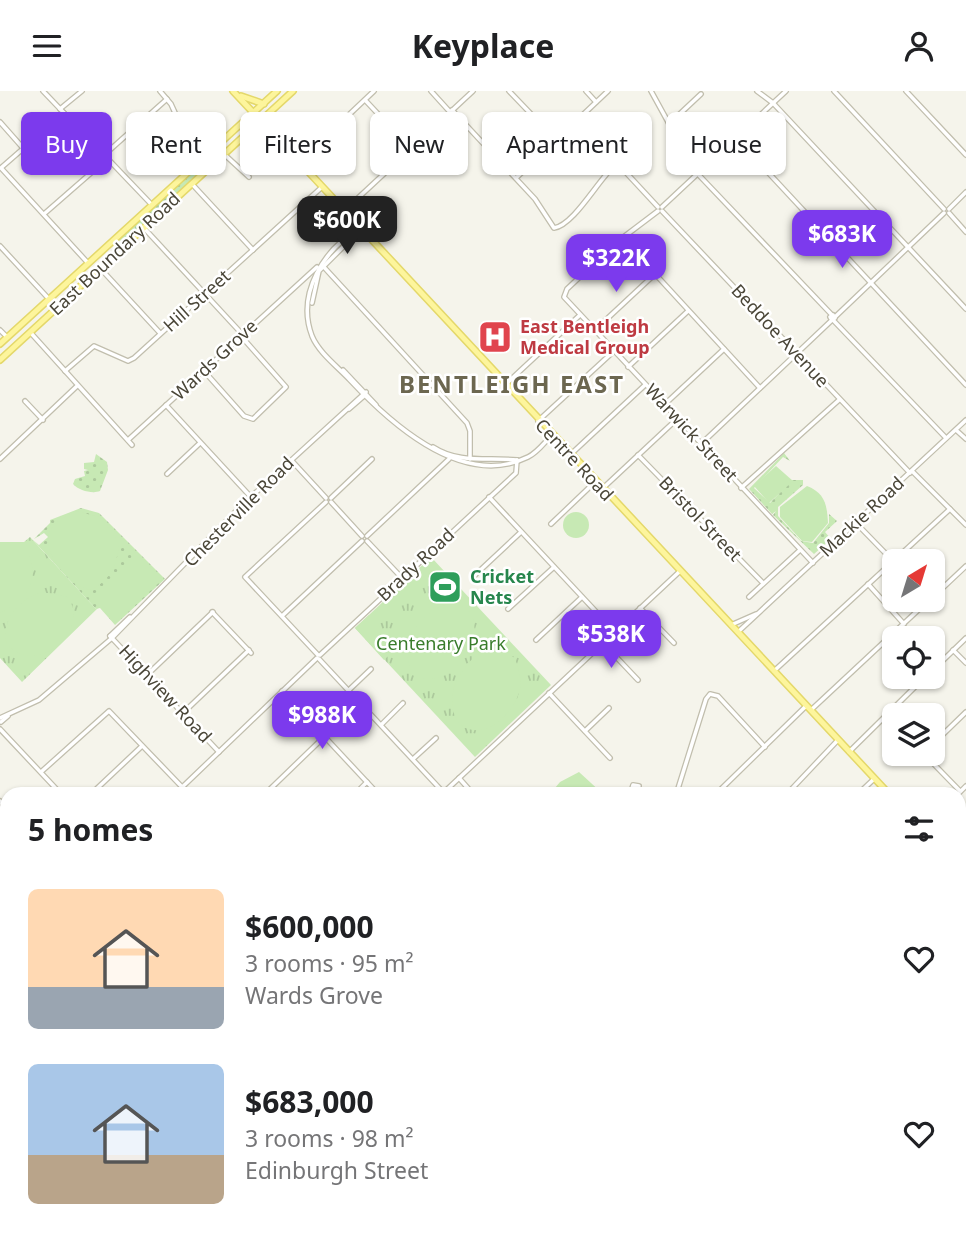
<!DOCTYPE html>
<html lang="en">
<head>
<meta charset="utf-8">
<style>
	:root { --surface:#fff; --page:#f6f6f6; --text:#202124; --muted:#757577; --accent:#7c3aed }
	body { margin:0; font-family:"Noto Sans",sans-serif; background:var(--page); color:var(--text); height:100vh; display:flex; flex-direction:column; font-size:26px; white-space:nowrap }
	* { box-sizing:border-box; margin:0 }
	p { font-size:23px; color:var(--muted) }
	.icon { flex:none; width:38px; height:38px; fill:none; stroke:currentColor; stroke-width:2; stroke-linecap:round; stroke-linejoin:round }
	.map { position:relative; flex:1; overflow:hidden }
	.sheet { position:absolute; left:0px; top:696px; width:966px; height:450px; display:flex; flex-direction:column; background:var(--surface); border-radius:21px 21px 0 0; box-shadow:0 2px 5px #0004 }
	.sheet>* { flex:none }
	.hud { position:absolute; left:21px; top:21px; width:924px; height:63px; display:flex; gap:14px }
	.needle { width:46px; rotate:38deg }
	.controls { position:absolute; left:882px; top:458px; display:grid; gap:14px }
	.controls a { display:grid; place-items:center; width:63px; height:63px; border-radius:10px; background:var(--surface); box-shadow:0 2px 5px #0004; font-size:35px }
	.price { position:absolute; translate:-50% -60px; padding:0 16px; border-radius:14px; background:var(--accent); color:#fff; font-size:23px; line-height:46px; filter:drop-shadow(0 2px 4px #0008) }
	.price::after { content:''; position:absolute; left:50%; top:42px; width:21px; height:16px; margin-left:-10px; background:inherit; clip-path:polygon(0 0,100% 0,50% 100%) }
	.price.selected { background:#222; color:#fff }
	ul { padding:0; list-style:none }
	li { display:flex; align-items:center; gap:21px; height:175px; padding:0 28px }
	li span { display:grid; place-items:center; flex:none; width:196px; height:140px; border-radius:10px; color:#555 }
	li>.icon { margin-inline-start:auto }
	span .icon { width:84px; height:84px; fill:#fffc; stroke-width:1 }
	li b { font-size:30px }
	h2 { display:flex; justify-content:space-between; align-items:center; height:84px; padding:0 28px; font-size:30px }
	.pill { padding:0 24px; border-radius:10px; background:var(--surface); box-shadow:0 2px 5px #0004; font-size:24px; line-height:63px }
	.pill.selected { background:var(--accent); color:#fff }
	header { display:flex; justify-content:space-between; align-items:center; height:91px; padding:0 28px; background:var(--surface); font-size:32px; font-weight:700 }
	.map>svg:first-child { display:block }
	.grass { fill:url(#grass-dots) }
	.park { fill:url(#park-tufts) }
	.garden { fill:#c7e9b4 }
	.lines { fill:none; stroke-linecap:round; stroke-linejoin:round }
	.minor-casing { stroke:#c1bead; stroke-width:6 }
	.major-casing { stroke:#e4d86a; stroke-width:8 }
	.highway-casing { stroke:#ddc33d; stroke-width:9 }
	.minor { stroke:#fff; stroke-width:3.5 }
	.major { stroke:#fdf59c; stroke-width:5 }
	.highway { stroke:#fdea6f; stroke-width:6 }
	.labels { text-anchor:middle; stroke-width:5; stroke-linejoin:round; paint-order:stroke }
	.street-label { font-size:18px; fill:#4a4638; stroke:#fff }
	.health-label { font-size:18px; font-weight:bold; fill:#be3a42; stroke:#fff; text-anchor:start }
	.leisure-label { font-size:18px; font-weight:bold; fill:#27864d; stroke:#fff; text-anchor:start }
	.park-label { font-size:18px; fill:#397c2b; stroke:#fff }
	.district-label { font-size:24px; font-weight:bold; letter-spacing:2px; fill:#6c6750; stroke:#fff }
</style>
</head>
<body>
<header><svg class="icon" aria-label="menu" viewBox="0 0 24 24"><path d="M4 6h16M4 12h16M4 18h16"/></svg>Keyplace<svg class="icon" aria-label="person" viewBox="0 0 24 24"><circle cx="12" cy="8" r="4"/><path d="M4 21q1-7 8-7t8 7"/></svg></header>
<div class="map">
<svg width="966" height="1146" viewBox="0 0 966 1146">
	<defs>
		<pattern id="grass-dots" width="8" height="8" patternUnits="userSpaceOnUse" patternTransform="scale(1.75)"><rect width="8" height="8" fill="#c7e9b4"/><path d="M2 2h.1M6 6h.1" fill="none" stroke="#acc99c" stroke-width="1.8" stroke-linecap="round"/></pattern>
		<pattern id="park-tufts" width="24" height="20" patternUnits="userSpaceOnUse" patternTransform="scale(1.75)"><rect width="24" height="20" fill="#c7e9b4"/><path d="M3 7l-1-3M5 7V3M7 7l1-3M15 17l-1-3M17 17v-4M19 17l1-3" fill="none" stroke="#acc99c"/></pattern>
	</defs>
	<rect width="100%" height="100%" fill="#f5f4eb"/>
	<!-- grass -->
	<g class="grass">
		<path d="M214,61H223C205,77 136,147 119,150L123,143Z"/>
		<polygon points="784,362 790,370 783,366 754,397 770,412 792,389 803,389 803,394 778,416 778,425 801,450 813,452 829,432 829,423 837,430 825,441 831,448 814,463 773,424 776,420 772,423 749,398"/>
		<path d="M96,363L107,371L108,379L100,400C93,403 79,400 73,393L75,388L85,385L84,380L88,379L84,378V372L94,371Z"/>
		<polygon points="81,417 99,422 165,488 115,534 100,517 96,518 33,449 39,454 48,446 44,442 34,448 50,432 50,429"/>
		<polygon points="255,1139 570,1139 577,1146 248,1146"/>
	</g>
	<!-- park -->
	<g class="park">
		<polygon points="30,446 96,518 99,516 22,591 0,567 0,451 24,451"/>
		<polygon points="431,466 551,594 475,666 355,537"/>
	</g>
	<!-- garden -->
	<g class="garden">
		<polygon points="776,375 793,390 769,412 754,395"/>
		<path d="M807,395C825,402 827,414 828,432L812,451L802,450L780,426V416Z"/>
		<path d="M76,420L99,426L119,451C117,475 112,487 91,499C71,496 40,462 50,440C55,429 66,425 76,420Z"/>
		<circle cx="576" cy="434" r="13"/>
		<path d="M7,456L27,461C42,487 25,512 0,522V458Z"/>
		<polygon points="138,462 163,488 116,532 91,506"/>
		<path d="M42,501L67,506C87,529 60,564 32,565C22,566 14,559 7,554C0,529 20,507 42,501Z"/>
		<path d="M452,512C498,518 466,597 421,587C388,564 420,517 452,512Z"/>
		<polygon points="369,524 398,556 384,569 355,537"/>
		<path d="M499,557L515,567C518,577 522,588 520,598C517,614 497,638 480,639C450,642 447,606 458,587C469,568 478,560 499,557Z"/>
		<polygon points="579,681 603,703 550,703 560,691"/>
	</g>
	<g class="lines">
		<defs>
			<g id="minor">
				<polyline points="43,0 152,114"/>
				<polyline points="160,0 171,13 181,35 208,64"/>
				<polyline points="431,0 450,21"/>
				<polyline points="509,0 556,49"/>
				<polyline points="586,0 596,11"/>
				<polyline points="651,0 695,80 832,224"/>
				<polyline points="757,0 773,12 966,218"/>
				<polyline points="834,0 944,118"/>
				<polyline points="906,0 966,64"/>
				<polyline points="365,9 411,58"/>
				<polyline points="60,18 82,0"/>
				<path d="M452,19L535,108L554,137C574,134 598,89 615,74"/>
				<polyline points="581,25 601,46 615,69"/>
				<polyline points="0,31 23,57"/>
				<polyline points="669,33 701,3"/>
				<polyline points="736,47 966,294"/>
				<polyline points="225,64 249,86"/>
				<polyline points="103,65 167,8"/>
				<polyline points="619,69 639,50"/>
				<polyline points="299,71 374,0"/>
				<polyline points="619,74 658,116"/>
				<polyline points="2,76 64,22"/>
				<polyline points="1,77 88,172"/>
				<polyline points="516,87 608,0"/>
				<polyline points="192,93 253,159"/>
				<polyline points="662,116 786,0"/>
				<polyline points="949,118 966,101"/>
				<polyline points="344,120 473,0"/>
				<polyline points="658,120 617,151 567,198 564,206 813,472"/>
				<polyline points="662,120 910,382"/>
				<polyline points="949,122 966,141"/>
				<polyline points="44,123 107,68"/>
				<polyline points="144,137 243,244"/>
				<path d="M360,138C324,157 296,203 312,245C319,262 338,276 350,289C391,333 463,398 528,366C537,362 544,352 551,345"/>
				<polyline points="623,148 760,297"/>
				<polyline points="0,155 48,207"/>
				<polyline points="322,174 467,332 470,340 470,368"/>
				<polyline points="100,177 160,242"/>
				<polyline points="312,212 319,180 359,140"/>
				<polygon points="833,224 835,227 832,229 830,226"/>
				<polyline points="835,226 944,122"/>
				<polyline points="833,229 946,347"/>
				<polyline points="0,239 7,246"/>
				<polyline points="595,239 655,183"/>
				<polyline points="30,241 132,354"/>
				<polyline points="628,276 688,220"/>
				<polyline points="343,279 376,314"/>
				<polyline points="65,280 94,255 128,270 134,267 322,96"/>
				<polyline points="204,280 244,325 253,328 286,296 241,245"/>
				<polyline points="505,294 580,224"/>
				<polyline points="25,310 43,329"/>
				<polyline points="166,314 250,405"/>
				<polyline points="664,314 724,258"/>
				<polyline points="349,318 364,305"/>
				<polyline points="538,330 614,260"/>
				<polyline points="956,339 966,348"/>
				<polyline points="128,349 317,176"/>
				<polyline points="701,353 832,229"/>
				<path d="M433,356C459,373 488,366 517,369"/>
				<polyline points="570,364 645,294"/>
				<polyline points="638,364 762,491"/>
				<polyline points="0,368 77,295"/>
				<polyline points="292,370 326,407"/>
				<polyline points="912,380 966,434"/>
				<polyline points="167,383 200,352"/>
				<polyline points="741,397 839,309"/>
				<polyline points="602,398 677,328"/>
				<polyline points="489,406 615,541"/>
				<polyline points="331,407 372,368"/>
				<polyline points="331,411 362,445"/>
				<polyline points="856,432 893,470"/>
				<polyline points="551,433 595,391"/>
				<polyline points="367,445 449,368"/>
				<polyline points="367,450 402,487"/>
				<polyline points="474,485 521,441"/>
				<polyline points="868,493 904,533"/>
				<polyline points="749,506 800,459"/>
				<polyline points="933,506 966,475"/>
				<polyline points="640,517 674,552"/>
				<polyline points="508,518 554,476"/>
				<polyline points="212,521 251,562"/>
				<polyline points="282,525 362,450"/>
				<polyline points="731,534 756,523"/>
				<polyline points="738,541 966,329"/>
				<polyline points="110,545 219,661"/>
				<polyline points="110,545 130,526"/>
				<polyline points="536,549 582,506"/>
				<polyline points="603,552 638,589"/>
				<polyline points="953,559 966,572"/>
				<polyline points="318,564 245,486 326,411"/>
				<polyline points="320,564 516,382 517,369"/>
				<polyline points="319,568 443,701"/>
				<polyline points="933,579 966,547"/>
				<polyline points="774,580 950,418"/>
				<polyline points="147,584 213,521"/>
				<polyline points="349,599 371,578"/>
				<polyline points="282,600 379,704"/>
				<polyline points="549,602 610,667"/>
				<polyline points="811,619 929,509"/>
				<polyline points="183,622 249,559"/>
				<polyline points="886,623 894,633"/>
				<polyline points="0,627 39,609 112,547 240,416 366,301"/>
				<polyline points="1,631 8,625"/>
				<polyline points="381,634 403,612"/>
				<polyline points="0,638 62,704"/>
				<polyline points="585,640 609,617"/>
				<polyline points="933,653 966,621"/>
				<polyline points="849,661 925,586"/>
				<polyline points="924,663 960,700"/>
				<polyline points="413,668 436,647"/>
				<polyline points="41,681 109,620 182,696"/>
				<polyline points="459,687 474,704"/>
				<polyline points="90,704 142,655"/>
				<polyline points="174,704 317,567"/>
				<polyline points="264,704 325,645"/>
				<polyline points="354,704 367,691"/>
				<polyline points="441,704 679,481"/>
				<polyline points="630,704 633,694 639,695"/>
				<polyline points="676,704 706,608 710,603 718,605 765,656"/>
				<polyline points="715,704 805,616"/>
				<polyline points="786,704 837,650"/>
				<polyline points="857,704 874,688"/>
				<polyline points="957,704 966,695"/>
				<polyline points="0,710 7,718"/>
				<polyline points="959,770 966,763"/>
				<polyline points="0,787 7,780"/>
				<polyline points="0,839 7,847"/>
				<polyline points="959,850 966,858"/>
				<polyline points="0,866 7,859"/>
				<polyline points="0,916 7,923"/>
				<polyline points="959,924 966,931"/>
				<polyline points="959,997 966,1005"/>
				<polyline points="0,1010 7,1017"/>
				<polyline points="0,1039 7,1033"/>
				<polyline points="959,1039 966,1032"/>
				<polyline points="959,1073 966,1080"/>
				<polyline points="0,1101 1,1110 7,1110"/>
				<polyline points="137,1139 143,1146"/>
				<polyline points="606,1139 613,1146"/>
				<polyline points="676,1139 683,1146"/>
				<polyline points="747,1139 753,1146"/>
				<polyline points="881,1139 888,1146"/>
				<polyline points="951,1139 958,1146"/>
				<polyline points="122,1146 129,1139"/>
				<polyline points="169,1146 176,1139"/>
				<polyline points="828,1146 832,1139"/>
			</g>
			<g id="major">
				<polyline points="233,0 890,704"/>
				<polyline points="241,5 264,13"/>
				<polyline points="0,253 277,0"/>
				<polyline points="0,269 293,0"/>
				<polyline points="959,775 966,782"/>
			</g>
			<g id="highway">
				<polyline points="959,959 966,952"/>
				<polyline points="0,1095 7,1103"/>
				<polyline points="0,1111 7,1118"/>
				<polyline points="30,1139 37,1146"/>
				<polyline points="48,1139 55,1146"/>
				<polyline points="761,1146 767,1139"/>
			</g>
		</defs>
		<!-- minor casing -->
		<use href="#minor" class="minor-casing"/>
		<!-- major casing -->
		<use href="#major" class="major-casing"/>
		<!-- highway casing -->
		<use href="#highway" class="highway-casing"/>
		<!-- minor -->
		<use href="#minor" class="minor"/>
		<!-- major -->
		<use href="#major" class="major"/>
		<!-- highway -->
		<use href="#highway" class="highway"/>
	</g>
	<!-- icons -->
	<defs>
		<symbol id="hospital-square" viewBox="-11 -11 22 22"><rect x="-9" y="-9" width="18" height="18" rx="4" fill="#e0444e" stroke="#fff"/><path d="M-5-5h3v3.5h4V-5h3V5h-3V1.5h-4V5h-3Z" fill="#fff"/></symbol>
		<symbol id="stadium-square" viewBox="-11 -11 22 22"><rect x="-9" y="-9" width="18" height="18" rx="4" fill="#2e9e5b" stroke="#fff"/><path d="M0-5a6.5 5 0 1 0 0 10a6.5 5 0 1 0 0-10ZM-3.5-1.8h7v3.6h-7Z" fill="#fff"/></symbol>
	</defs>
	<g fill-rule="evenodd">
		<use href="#hospital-square" x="476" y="227" width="38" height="38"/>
		<use href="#stadium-square" x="426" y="477" width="38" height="38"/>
	</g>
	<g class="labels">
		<!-- street labels -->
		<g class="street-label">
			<text transform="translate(115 163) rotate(-43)" y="6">East Boundary Road</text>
			<text transform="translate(197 210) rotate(-42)" y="6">Hill Street</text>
			<text transform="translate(780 245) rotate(47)" y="6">Beddoe Avenue</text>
			<text transform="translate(215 269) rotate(-43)" y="6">Wards Grove</text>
			<text transform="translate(691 342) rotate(47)" y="6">Warwick Street</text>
			<text transform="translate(574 369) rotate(47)" y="6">Centre Road</text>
			<text transform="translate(239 421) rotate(-45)" y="6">Chesterville Road</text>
			<text transform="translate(862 426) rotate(-43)" y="6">Mackie Road</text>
			<text transform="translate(700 428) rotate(46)" y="6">Bristol Street</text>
			<text transform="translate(416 474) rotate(-43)" y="6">Brady Road</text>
			<text transform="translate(165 603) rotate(47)" y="6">Highview Road</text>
		</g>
		<!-- health labels -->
		<g class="health-label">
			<text x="520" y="242">East Bentleigh<tspan x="520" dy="21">Medical Group</tspan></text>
		</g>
		<!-- leisure labels -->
		<g class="leisure-label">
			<text x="470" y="492">Cricket<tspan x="470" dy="21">Nets</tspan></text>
		</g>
		<!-- park labels -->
		<g class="park-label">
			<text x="441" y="559">Centenary Park</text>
		</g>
		<!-- district labels -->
		<g class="district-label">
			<text x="512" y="302">BENTLEIGH EAST</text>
		</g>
	</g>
</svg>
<div class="controls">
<a><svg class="needle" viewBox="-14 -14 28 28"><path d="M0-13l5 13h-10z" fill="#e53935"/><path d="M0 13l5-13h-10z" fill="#757577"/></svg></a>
<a><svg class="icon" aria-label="locate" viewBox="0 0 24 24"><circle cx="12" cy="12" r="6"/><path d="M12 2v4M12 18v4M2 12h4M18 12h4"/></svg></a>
<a><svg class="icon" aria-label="layers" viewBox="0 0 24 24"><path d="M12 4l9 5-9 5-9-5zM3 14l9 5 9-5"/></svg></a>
</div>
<b class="price selected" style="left:347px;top:165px">$600K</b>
<b class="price" style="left:842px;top:179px">$683K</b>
<b class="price" style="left:616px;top:203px">$322K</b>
<b class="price" style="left:611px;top:579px">$538K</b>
<b class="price" style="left:322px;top:660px">$988K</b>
<div class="hud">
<a class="pill selected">Buy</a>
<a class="pill">Rent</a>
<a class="pill">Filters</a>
<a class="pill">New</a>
<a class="pill">Apartment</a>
<a class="pill">House</a>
</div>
<section class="sheet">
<h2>5 homes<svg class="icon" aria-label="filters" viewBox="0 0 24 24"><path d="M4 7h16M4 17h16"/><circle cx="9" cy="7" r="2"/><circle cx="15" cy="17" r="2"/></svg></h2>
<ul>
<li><span style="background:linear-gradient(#ffd9b3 70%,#9aa5b1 0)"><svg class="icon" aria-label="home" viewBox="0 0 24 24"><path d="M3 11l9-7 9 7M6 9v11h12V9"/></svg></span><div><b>$600,000</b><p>3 rooms · 95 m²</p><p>Wards Grove</p></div><svg class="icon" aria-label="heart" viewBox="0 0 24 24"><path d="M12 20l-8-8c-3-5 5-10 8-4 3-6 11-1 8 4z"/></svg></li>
<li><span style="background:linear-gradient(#a9c7e8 65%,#b9a48a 0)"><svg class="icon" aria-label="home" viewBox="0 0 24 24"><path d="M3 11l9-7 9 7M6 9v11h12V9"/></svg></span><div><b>$683,000</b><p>3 rooms · 98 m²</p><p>Edinburgh Street</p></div><svg class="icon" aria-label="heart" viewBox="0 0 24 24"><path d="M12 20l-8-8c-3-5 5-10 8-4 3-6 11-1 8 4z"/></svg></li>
</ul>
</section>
</div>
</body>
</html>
